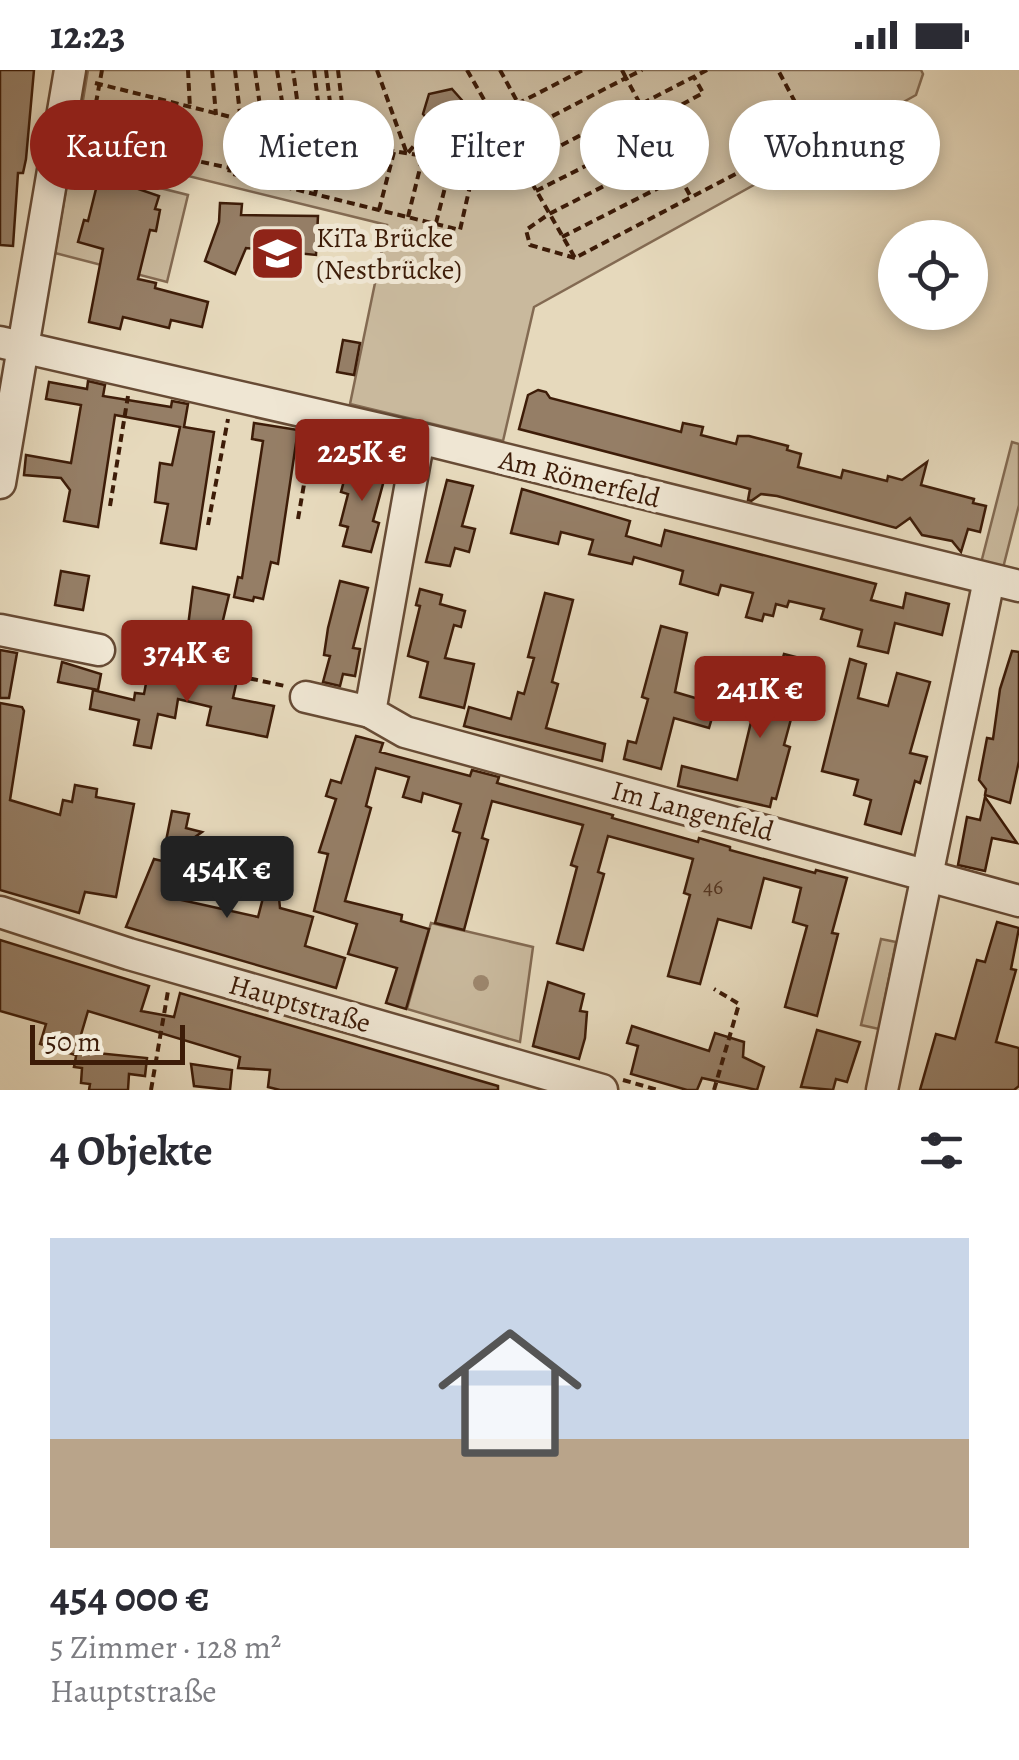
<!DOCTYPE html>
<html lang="de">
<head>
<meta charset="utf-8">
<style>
	:root { --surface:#fff; --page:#f7f7f7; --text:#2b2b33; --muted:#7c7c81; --accent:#8f2418 }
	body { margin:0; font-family:Alegreya,serif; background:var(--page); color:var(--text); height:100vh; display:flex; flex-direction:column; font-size:38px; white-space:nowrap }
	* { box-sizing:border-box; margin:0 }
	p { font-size:32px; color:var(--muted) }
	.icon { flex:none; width:55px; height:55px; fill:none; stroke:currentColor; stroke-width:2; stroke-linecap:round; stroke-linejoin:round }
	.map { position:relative; height:1020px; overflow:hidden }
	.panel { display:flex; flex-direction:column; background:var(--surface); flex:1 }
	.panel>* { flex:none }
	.hud { position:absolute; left:30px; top:30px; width:960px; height:90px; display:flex; gap:20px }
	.controls { position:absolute; left:878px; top:150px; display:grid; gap:20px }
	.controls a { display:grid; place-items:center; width:110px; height:110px; border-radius:50%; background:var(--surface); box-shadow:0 5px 15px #0003; font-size:50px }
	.scale { position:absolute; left:30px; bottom:25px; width:155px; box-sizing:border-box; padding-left:10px; border:5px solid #3d1c08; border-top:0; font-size:28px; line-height:35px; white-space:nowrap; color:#3d1c08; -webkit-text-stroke:8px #efe6d3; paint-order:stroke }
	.price { position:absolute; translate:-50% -85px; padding:0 22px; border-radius:10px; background:var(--accent); color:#fff; font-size:32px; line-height:65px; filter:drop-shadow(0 2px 5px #0008) }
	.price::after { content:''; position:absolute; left:50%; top:60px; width:30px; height:22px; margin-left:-15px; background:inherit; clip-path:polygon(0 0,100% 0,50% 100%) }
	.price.selected { background:#222; color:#fff }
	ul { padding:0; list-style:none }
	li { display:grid; align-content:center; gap:20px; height:530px; padding:0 50px }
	li span { display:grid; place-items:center; height:310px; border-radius:0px; color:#555 }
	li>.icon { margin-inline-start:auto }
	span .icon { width:180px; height:180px; fill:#fffc; stroke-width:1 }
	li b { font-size:42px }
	h2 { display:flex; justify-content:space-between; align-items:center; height:120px; padding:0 50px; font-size:42px }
	.chip { padding:0 35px; border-radius:45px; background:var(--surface); box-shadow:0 5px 15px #0003; font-size:35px; line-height:90px }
	.chip.selected { background:var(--accent); color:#fff }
	.status { display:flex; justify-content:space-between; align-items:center; height:70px; padding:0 50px; background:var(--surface); direction:ltr }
	.status svg { height:28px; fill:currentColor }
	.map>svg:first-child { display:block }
	.green { fill:#c9b99d; stroke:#836a52; stroke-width:2.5 }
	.building { fill:#957e66; stroke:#3d1c08; stroke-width:2.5 }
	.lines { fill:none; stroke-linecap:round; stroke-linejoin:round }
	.minor-casing { stroke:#674b35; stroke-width:35 }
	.path { stroke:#3d1c08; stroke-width:4; stroke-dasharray:8 5; stroke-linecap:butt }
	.minor { stroke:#efe6d3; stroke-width:30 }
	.tree { fill:#9c866d }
	.labels { text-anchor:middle; stroke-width:10; stroke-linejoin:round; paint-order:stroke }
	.number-label { font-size:22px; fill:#533420 }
	.poi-label { font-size:28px; fill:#3d1c08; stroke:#efe6d3; text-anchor:start }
	.street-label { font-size:28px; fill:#3d1c08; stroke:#efe6d3 }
</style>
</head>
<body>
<div class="status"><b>12:23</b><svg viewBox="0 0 49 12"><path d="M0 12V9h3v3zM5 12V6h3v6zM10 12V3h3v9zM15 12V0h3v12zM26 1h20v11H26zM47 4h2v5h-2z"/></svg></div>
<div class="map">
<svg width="1019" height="1020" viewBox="0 0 1019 1020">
	<rect width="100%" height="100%" fill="#e6d9bc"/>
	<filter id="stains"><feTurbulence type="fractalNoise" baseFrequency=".002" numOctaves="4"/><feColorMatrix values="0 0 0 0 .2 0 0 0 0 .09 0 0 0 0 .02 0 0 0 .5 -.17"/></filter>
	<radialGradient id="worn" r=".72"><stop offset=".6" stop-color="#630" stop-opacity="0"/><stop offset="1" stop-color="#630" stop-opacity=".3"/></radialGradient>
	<!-- green -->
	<g class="green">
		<polygon points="88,0 921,0 923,4 916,25 534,237 503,371 350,334 387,155 75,78"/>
		<polygon points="76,97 188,125 167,212 55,183 69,102"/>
		<polygon points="1012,372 1019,374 1019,435 1003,498 981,493"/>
		<polygon points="431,853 533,877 520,972 407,939"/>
		<polygon points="881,869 896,872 879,959 861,955"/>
	</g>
	<!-- building -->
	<g class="building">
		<polygon points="0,0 34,0 26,89 23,103 18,103 13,176 0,175"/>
		<polygon points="452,19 468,37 460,59 439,63 423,44 429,24"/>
		<polygon points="112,110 159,126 155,139 160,140 156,161 150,160 138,209 156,213 155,218 208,232 202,257 171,250 169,258 123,247 120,259 89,252 103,179 78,172 84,150 88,151 98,111 111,114"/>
		<polygon points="220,133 242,134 241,145 318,146 316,185 246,178 235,204 205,191 219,152"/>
		<polygon points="343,270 360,273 354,305 337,302"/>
		<polygon points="88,311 105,315 103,326 171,337 172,331 188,334 184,357 214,362 196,479 161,473 168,434 155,432 160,393 172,395 180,357 115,345 98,457 64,451 70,420 61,408 24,405 26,385 71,393 81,335 46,329 49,312 87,319"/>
		<polygon points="538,320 546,322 550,328 681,362 683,353 703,357 701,365 736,374 738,366 749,366 788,376 787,380 801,384 798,397 841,408 843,400 887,411 888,406 902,410 927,392 921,415 974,429 973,433 986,436 980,462 968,459 961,482 952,471 922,465 910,448 896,458 777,426 761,424 751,431 748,430 750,419 519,359 528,325"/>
		<polygon points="254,353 298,360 278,494 271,492 263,529 254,527 253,531 234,527 238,507 242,508 263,371 252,369"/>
		<polygon points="350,388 387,399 373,451 379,453 371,482 343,476 348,457 340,455 348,424 341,422"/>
		<polygon points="447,410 473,416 462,456 475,459 469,482 455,478 450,496 426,492"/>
		<polygon points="522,419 630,451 626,466 661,476 665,460 876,514 871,530 903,538 906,523 949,534 942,565 895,553 888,583 858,576 862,560 821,549 824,539 789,531 787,537 776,534 773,546 764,544 762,551 746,547 753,523 721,515 718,525 680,514 683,501 634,487 632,494 589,484 593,470 561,462 558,474 511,463"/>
		<polygon points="61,501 89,506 83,540 55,535"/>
		<polygon points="340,511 368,518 353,578 360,579 355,606 343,604 340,616 323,612 330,586 324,585 328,558"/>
		<polygon points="193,517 229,525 218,571 187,564"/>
		<polygon points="420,519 442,525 440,534 465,541 461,557 454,555 445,588 474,594 464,638 420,627 428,592 408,586 420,536 416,535"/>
		<polygon points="545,523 573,530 552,612 558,614 546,658 605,674 602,691 464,656 469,637 511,649 518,622 524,624 534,588 528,587"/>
		<polygon points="661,556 687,563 675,622 716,634 709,658 674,648 661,699 624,689 628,671 636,673 648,629 642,627"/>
		<polygon points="0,580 17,583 9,628 0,628"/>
		<polygon points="1012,581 1019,582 1019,691 1010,733 985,725 986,719 979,710 987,668 993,669 1000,619"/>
		<polygon points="784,584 807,590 784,675 790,677 776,729 772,728 770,737 678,716 682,696 737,710 765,594 780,598"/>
		<polygon points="850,589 866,594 858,628 888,636 897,603 930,612 910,683 927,687 920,713 915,711 901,764 865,754 871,730 854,725 858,710 822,701"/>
		<polygon points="62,592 101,604 98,620 58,612"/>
		<polygon points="148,603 202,613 204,603 237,610 233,628 274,636 267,667 207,655 211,637 178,629 175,648 158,644 151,678 134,675 139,650 90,639 93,620 134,630 135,623 144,624"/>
		<polygon points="0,633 22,637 24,641 10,730 60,745 63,730 72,732 75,715 97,719 96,727 134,734 116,827 85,822 79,843 0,820"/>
		<polygon points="356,666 383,673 380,682 470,706 472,700 499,707 497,713 613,745 612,748 698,772 699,768 730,777 730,780 815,803 816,800 847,808 832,863 838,864 817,946 785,937 807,856 793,852 801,818 764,808 751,858 718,849 700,914 668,906 690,825 684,823 693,789 608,766 598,802 604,804 583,880 557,873 577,797 571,795 583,755 492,731 482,768 488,770 464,860 435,853 460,763 453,761 461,734 423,723 421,732 403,727 409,707 376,698 366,736 371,738 345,831 402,845 401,851 429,859 406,939 386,933 397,898 348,884 357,854 314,841 328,784 319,782 336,729 326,726 331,710 341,713"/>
		<polygon points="985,727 1017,773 992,768 985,801 958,795 967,747 980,750"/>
		<polygon points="172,741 189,744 186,758 202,762 188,772 177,829 258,847 264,824 279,828 280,838 313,847 305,876 345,888 336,918 126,857 154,789 162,791"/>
		<polygon points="997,852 1019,858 1011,899 1016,900 996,972 1019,978 1019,1016 1014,1020 920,1020 936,964 955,969 977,890 985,892"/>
		<polygon points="0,870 149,916 141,941 174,947 180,923 498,1016 498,1020 280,1020 268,1017 270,1000 238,998 240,987 88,941 75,985 40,974 46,954 0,941"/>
		<polygon points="548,912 584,924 580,941 587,942 585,968 579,989 533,976"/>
		<polygon points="632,956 709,981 715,963 744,972 743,987 764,997 757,1020 702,1008 697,1020 687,1020 631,1004 638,976 627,973"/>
		<polygon points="817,960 860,972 847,1012 836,1009 833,1020 801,1017"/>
		<polygon points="77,981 147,988 145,1006 129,1004 128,1020 89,1020 90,1014 81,1013 82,998 74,997"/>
		<polygon points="191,994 232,1000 230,1020 194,1016"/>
	</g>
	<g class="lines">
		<defs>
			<g id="minor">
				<polyline points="0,272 419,368 1019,516"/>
				<polyline points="419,368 370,642 405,662 1019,831"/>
				<polyline points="0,413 70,0"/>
				<polyline points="0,560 99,580"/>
				<polyline points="306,627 370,642"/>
				<polyline points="0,842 129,884 602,1020"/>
				<polyline points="882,1020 989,510"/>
			</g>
		</defs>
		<!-- minor casing -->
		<use href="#minor" class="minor-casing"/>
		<!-- path -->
		<g class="path">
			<polyline points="102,0 91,60 179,80 178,87 230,98 229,103 460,160 475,94"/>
			<polyline points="188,0 190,39"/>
			<polyline points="212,0 216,45"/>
			<polyline points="235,0 241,53"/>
			<polyline points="255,0 263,58"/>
			<polyline points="277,0 287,63"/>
			<polyline points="314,0 323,70"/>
			<polyline points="326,0 335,73"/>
			<polyline points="338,0 347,75"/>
			<polyline points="377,0 407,84 429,58"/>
			<polyline points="467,0 575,188 812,64 778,0"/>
			<polyline points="500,0 518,33"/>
			<polyline points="622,0 626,8 642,0"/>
			<polyline points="95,13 323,70 507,99 521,96 707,0"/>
			<polyline points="494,46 583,0"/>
			<polyline points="506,70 626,8 692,129"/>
			<polyline points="664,77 671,73 657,48 703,23 694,7"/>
			<polyline points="348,114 355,76"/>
			<polyline points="289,118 302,66 293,0"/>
			<polyline points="536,121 655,61"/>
			<polyline points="315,124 327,71"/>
			<polyline points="379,140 394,82"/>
			<polyline points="408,147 423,86"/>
			<polyline points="436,153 452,90"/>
			<polyline points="562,167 678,108"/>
			<polyline points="575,188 530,175 526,160 549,144 665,85"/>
			<polyline points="110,436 128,326"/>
			<polyline points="298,449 312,368"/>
			<polyline points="208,455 228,349"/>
			<polyline points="123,581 285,616"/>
			<polyline points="623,1010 658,1020"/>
			<polyline points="151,1020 168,921"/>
			<polyline points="714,1020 739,934 714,919"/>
		</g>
		<!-- minor -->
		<use href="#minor" class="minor"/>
	</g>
	<!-- trees -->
	<circle class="tree" cx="481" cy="913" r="8"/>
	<!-- icons -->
	<defs>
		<symbol id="school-square" viewBox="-11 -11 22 22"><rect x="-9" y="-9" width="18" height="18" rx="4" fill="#8f2418" stroke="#efe6d3"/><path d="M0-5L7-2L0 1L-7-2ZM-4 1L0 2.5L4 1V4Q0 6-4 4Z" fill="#fff"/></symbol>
	</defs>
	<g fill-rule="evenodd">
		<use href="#school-square" x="246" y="152" width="63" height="63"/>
	</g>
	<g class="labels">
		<!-- number labels -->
		<g class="number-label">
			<text x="713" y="824">46</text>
		</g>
		<!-- poi labels -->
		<g class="poi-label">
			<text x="316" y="177">KiTa Brücke<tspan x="316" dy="32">(Nestbrücke)</tspan></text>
		</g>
		<!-- street labels -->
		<g class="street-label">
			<text transform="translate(580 408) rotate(14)" y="10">Am Römerfeld</text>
			<text transform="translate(693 740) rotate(15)" y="10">Im Langenfeld</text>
			<text transform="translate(300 933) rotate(16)" y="10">Hauptstraße</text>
		</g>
	</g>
	<rect width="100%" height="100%" filter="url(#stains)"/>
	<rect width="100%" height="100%" fill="url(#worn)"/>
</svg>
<div class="controls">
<a><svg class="icon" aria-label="locate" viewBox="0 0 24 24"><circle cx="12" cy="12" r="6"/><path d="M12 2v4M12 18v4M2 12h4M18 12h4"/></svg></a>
</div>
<div class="scale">50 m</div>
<b class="price" style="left:362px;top:434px">225K €</b>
<b class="price" style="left:187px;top:635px">374K €</b>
<b class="price" style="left:760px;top:671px">241K €</b>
<b class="price selected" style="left:227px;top:851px">454K €</b>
<div class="hud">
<a class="chip selected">Kaufen</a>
<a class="chip">Mieten</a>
<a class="chip">Filter</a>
<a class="chip">Neu</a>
<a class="chip">Wohnung</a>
</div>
</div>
<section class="panel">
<h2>4 Objekte<svg class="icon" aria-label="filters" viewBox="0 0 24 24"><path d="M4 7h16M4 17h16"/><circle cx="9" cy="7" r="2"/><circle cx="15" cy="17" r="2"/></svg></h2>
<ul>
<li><span style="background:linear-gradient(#c9d6e8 65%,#b9a48a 0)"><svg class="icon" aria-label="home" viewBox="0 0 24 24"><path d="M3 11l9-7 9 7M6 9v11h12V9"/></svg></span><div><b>454 000 €</b><p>5 Zimmer · 128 m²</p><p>Hauptstraße</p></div></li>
</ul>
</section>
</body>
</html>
